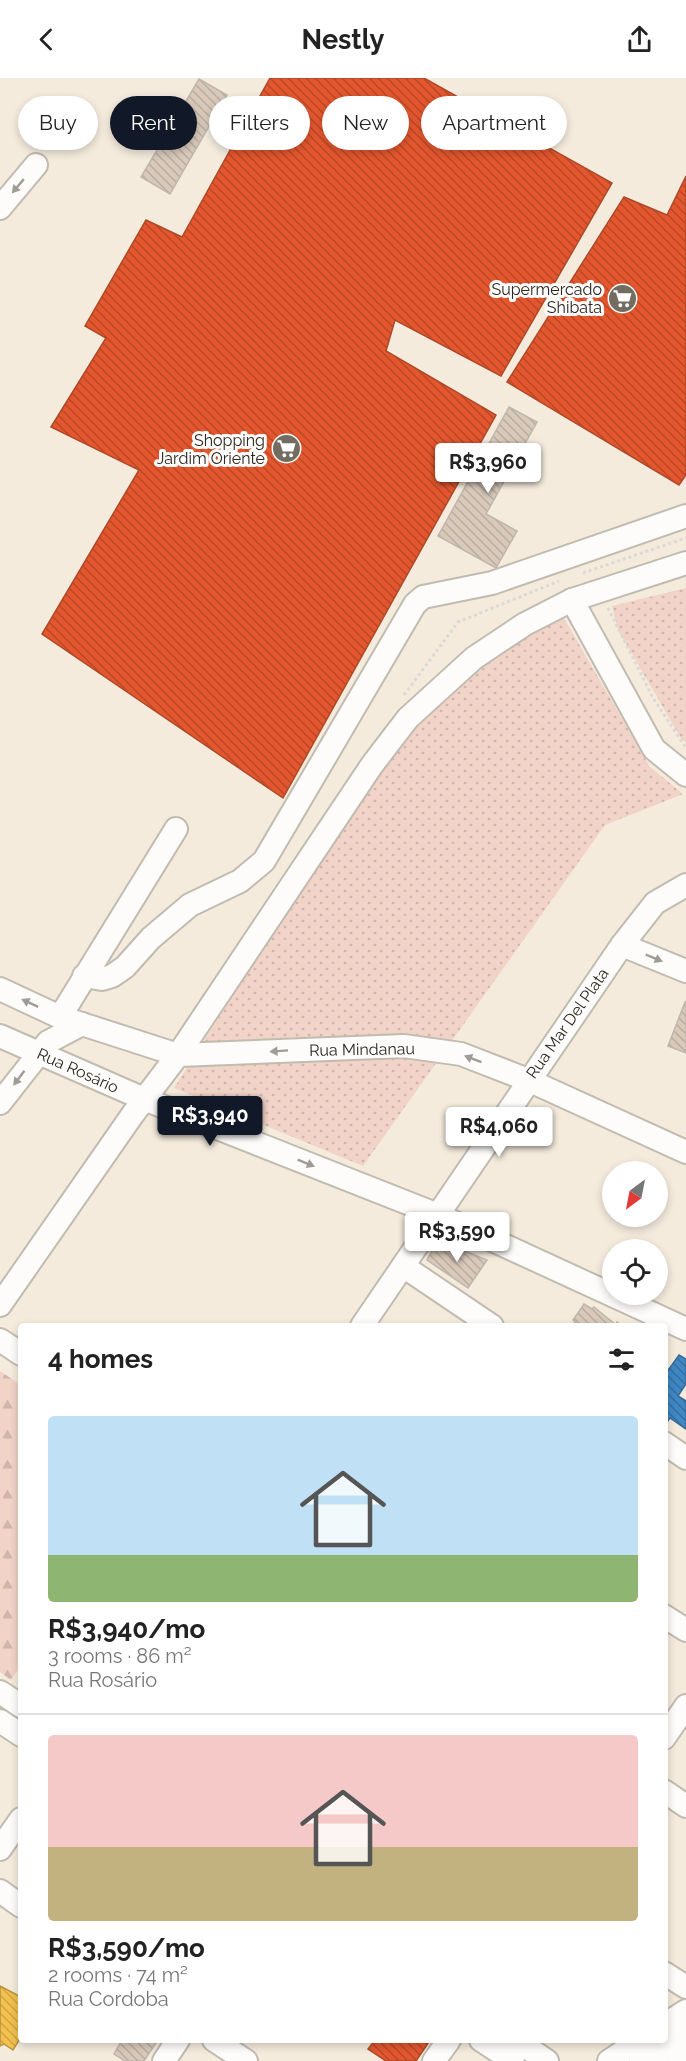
<!DOCTYPE html>
<html lang="en">
<head>
<meta charset="utf-8">
<style>
	:root { --surface:#fff; --page:#f2f2f2; --text:#222; --muted:#767676; --line:#e0e0e0; --accent:#111827 }
	body { margin:0; font-family:Raleway,sans-serif; background:var(--page); color:var(--text); height:100vh; display:flex; flex-direction:column; font-size:22px; white-space:nowrap }
	* { box-sizing:border-box; margin:0 }
	p { font-size:20px; color:var(--muted) }
	.icon { flex:none; width:33px; height:33px; fill:none; stroke:currentColor; stroke-width:2; stroke-linecap:round; stroke-linejoin:round }
	.map { position:relative; flex:1; overflow:hidden }
	.details { position:absolute; left:18px; top:1245px; width:650px; height:720px; display:flex; flex-direction:column; background:var(--surface); border-radius:6px; box-shadow:0 3px 9px #0003 }
	.details>* { flex:none }
	.top-card { position:absolute; left:18px; top:18px; width:651px; height:54px; display:flex; gap:12px }
	.needle { width:39px; rotate:212deg }
	.fabs { position:absolute; left:602px; top:1083px; display:grid; gap:12px }
	.fabs a { display:grid; place-items:center; width:66px; height:66px; border-radius:50%; background:var(--surface); box-shadow:0 3px 9px #0003; font-size:30px }
	.price { position:absolute; translate:-50% -51px; padding:0 14px; border-radius:6px; background:#fff; color:#222; font-size:20px; line-height:39px; filter:drop-shadow(0 2px 3px #0008) }
	.price::after { content:''; position:absolute; left:50%; top:36px; width:18px; height:14px; margin-left:-9px; background:inherit; clip-path:polygon(0 0,100% 0,50% 100%) }
	.price.active { background:var(--accent); color:#fff }
	ul { padding:0; list-style:none }
	li { display:grid; align-content:center; gap:12px; height:318px; padding:0 30px }
	li+li { border-top:2px solid var(--line) }
	li span { display:grid; place-items:center; height:186px; border-radius:6px; color:#555 }
	li>.icon { margin-inline-start:auto }
	span .icon { width:108px; height:108px; fill:#fffc; stroke-width:1 }
	li b { font-size:26px }
	h2 { display:flex; justify-content:space-between; align-items:center; height:72px; padding:0 30px; font-size:26px }
	.pill { padding:0 21px; border-radius:27px; background:var(--surface); box-shadow:0 3px 9px #0003; font-size:21px; line-height:54px }
	.pill.active { background:var(--accent); color:#fff }
	header { display:flex; justify-content:space-between; align-items:center; height:78px; padding:0 30px; background:var(--surface); font-size:27px; font-weight:700 }
	.map>svg:first-child { display:block }
	.grass { fill:url(#grass-dots) }
	.forest { fill:url(#forest-firs) }
	.homes { fill:url(#homes-back-hatch); stroke:#b7933f; stroke-width:1.5 }
	.shops { fill:url(#shops-back-hatch); stroke:#ad4929; stroke-width:1.5 }
	.schools { fill:url(#schools-back-hatch); stroke:#3a6b93; stroke-width:1.5 }
	.building { fill:url(#building-back-hatch); stroke:#bfb6ad; stroke-width:1.5 }
	.lines { fill:none; stroke-linecap:round; stroke-linejoin:round }
	.minor-casing { stroke:#c1bbb0; stroke-width:26 }
	.major-casing { stroke:#c1bbb0; stroke-width:32 }
	.path { stroke:#dcd9d4; stroke-width:3; stroke-dasharray:3 3; stroke-linecap:butt }
	.minor { stroke:#fdfcfa; stroke-width:22 }
	.major { stroke:#fdfcfa; stroke-width:28 }
	.oneway { fill:#9f9c97 }
	.labels { text-anchor:middle; stroke-width:6; stroke-linejoin:round; paint-order:stroke }
	.poi-label { font-size:16px; fill:#2d271d; stroke:#fcfcfc; text-anchor:end }
	.street-label { font-size:16px; fill:#2d271d; stroke:#fcfcfc }
</style>
</head>
<body>
<header><svg class="icon" aria-label="back" viewBox="0 0 24 24"><path d="M15 5l-7 7 7 7"/></svg>Nestly<svg class="icon" aria-label="share" viewBox="0 0 24 24"><path d="M12 15V3M7 8l5-5 5 5M5 13v7h14v-7"/></svg></header>
<div class="map">
<svg width="686" height="1983" viewBox="0 0 686 1983">
	<defs>
		<pattern id="grass-dots" width="8" height="8" patternUnits="userSpaceOnUse" patternTransform="scale(1.5)"><rect width="8" height="8" fill="#f1d3c8"/><path d="M2 2h.1M6 6h.1" fill="none" stroke="#cfb5ab" stroke-width="1.8" stroke-linecap="round"/></pattern>
		<pattern id="forest-firs" width="22" height="20" patternUnits="userSpaceOnUse" patternTransform="scale(1.5)"><rect width="22" height="20" fill="#f1d3c8"/><path d="M5 1l3.5 6h-7zM16 11l3.5 6h-7z" fill="#cfb5ab"/></pattern>
		<pattern id="homes-back-hatch" width="6" height="6" patternUnits="userSpaceOnUse" patternTransform="scale(1.5)"><rect width="6" height="6" fill="#f2c14e"/><path d="M-1 5l2 2M0 0l6 6M5-1l2 2" fill="none" stroke="#d0a644"/></pattern>
		<pattern id="shops-back-hatch" width="6" height="6" patternUnits="userSpaceOnUse" patternTransform="scale(1.5)"><rect width="6" height="6" fill="#e4572e"/><path d="M-1 5l2 2M0 0l6 6M5-1l2 2" fill="none" stroke="#b94827"/></pattern>
		<pattern id="schools-back-hatch" width="6" height="6" patternUnits="userSpaceOnUse" patternTransform="scale(1.5)"><rect width="6" height="6" fill="#3f88c5"/><path d="M-1 5l2 2M0 0l6 6M5-1l2 2" fill="none" stroke="#356f9f"/></pattern>
		<pattern id="building-back-hatch" width="6" height="6" patternUnits="userSpaceOnUse" patternTransform="scale(1.5)"><rect width="6" height="6" fill="#d8c9bb"/><path d="M-1 5l2 2M0 0l6 6M5-1l2 2" fill="none" stroke="#baada0"/></pattern>
	</defs>
	<rect width="100%" height="100%" fill="#f4ebdd"/>
	<!-- grass -->
	<g class="grass">
		<polygon points="686,510 686,664 682,662 618,552 612,528"/>
		<polygon points="561,535 650,689 683,716 605,747 363,1088 174,1010 374,697 428,635 503,573"/>
	</g>
	<!-- forest -->
	<polygon class="forest" points="0,1293 21,1307 21,1587 11,1602 0,1594"/>
	<!-- homes -->
	<polygon class="homes" points="0,1908 21,1919 21,1946 18,1949 21,1951 21,1959 13,1972 4,1966 0,1968"/>
	<!-- shops -->
	<g class="shops">
		<polygon points="270,0 424,0 612,105 501,298 395,242 386,273 496,337 283,720 42,556 139,392 51,349 106,260 85,248 146,142 182,159"/>
		<polygon points="686,98 686,397 679,407 507,304 624,119 667,137"/>
		<polygon points="375,1962 426,1962 429,1964 416,1983 386,1983 368,1971"/>
	</g>
	<!-- schools -->
	<polygon class="schools" points="679,1277 686,1281 686,1306 678,1318 686,1323 686,1351 670,1340 664,1348 664,1298"/>
	<!-- building -->
	<g class="building">
		<polygon points="199,1 227,17 170,116 141,99"/>
		<polygon points="509,329 537,344 486,436 517,453 496,490 438,458"/>
		<polygon points="685,924 686,924 686,975 668,968"/>
		<polygon points="438,1162 487,1182 468,1210 427,1182"/>
		<polygon points="584,1226 592,1231 594,1229 616,1247 617,1244 622,1248 569,1248 576,1244 573,1242"/>
		<polygon points="122,1962 158,1962 144,1983 125,1983 114,1976"/>
	</g>
	<g class="lines">
		<defs>
			<g id="minor">
				<polyline points="0,130 36,87"/>
				<polyline points="572,522 654,671 686,697"/>
				<polyline points="622,867 686,893"/>
				<polyline points="84,898 102,901 112,898 125,889 151,860 190,827 240,803 264,783 415,526 423,519 492,505 686,438"/>
				<polyline points="0,911 60,939 178,977 404,968 461,976 528,1002 686,1074"/>
				<polyline points="60,939 176,751"/>
				<polyline points="0,958 144,1021 438,1137 686,1251"/>
				<polyline points="0,1025 48,964 82,946"/>
				<polyline points="403,1188 492,1248"/>
				<polyline points="0,1227 133,1036 178,977 372,687 408,640 474,580 525,546 572,522 686,485"/>
				<polyline points="362,1248 622,867 655,825 686,807"/>
				<polyline points="0,1262 21,1276"/>
				<polyline points="664,1365 686,1380"/>
				<polyline points="664,1538 686,1552"/>
				<polyline points="0,1614 21,1628"/>
				<polyline points="0,1643 21,1657"/>
				<polyline points="664,1660 686,1628"/>
				<polyline points="664,1713 686,1728"/>
				<polyline points="0,1771 21,1741"/>
				<polyline points="0,1813 21,1828"/>
				<polyline points="664,1895 686,1909"/>
				<polyline points="664,1947 686,1933"/>
				<polyline points="214,1962 246,1983"/>
				<polyline points="481,1962 513,1983"/>
				<polyline points="516,1962 547,1983"/>
				<polyline points="164,1983 178,1962"/>
				<polyline points="434,1983 449,1962"/>
				<polyline points="609,1983 641,1962"/>
			</g>
			<g id="major">
				<polyline points="644,1983 686,1954"/>
				<polyline points="683,1983 686,1981"/>
			</g>
		</defs>
		<!-- minor casing -->
		<use href="#minor" class="minor-casing"/>
		<!-- major casing -->
		<use href="#major" class="major-casing"/>
		<!-- path -->
		<g class="path">
			<polyline points="583,495 686,460"/>
			<polyline points="608,530 653,620 686,670"/>
			<polyline points="404,617 458,544 559,503"/>
		</g>
		<!-- minor -->
		<use href="#minor" class="minor"/>
		<!-- major -->
		<use href="#major" class="major"/>
	</g>
	<!-- one-way arrows -->
	<defs><path id="oneway-solid" d="M-6-.8H1V-3.2L6.5 0L1 3.2V.8H-6Z" transform="scale(1.5)"/></defs>
	<g class="oneway">
		<use href="#oneway-solid" transform="translate(18 108) rotate(130)"/>
		<use href="#oneway-solid" transform="translate(654 880) rotate(23)"/>
		<use href="#oneway-solid" transform="translate(30 925) rotate(-155)"/>
		<use href="#oneway-solid" transform="translate(279 973) rotate(176)"/>
		<use href="#oneway-solid" transform="translate(473 981) rotate(-159)"/>
		<use href="#oneway-solid" transform="translate(19 1000) rotate(127)"/>
		<use href="#oneway-solid" transform="translate(306 1085) rotate(22)"/>
	</g>
	<!-- icons -->
	<defs>
		<symbol id="supermarket-disc" viewBox="-11 -11 22 22"><circle r="9.5" fill="#736c60" stroke="#fcfcfc"/><path d="M-6-5.5h2.5l.6 2H6L4.5 2H-2.5L-4.4-4H-6ZM-1.5 3.2a1.3 1.3 0 1 0 .1 0ZM3 3.2a1.3 1.3 0 1 0 .1 0Z" fill="#fff"/></symbol>
	</defs>
	<g fill-rule="evenodd">
		<use href="#supermarket-disc" x="606" y="204" width="33" height="33"/>
		<use href="#supermarket-disc" x="270" y="354" width="33" height="33"/>
	</g>
	<g class="labels">
		<!-- poi labels -->
		<g class="poi-label">
			<text x="602" y="217">Supermercado<tspan x="602" dy="18">Shibata</tspan></text>
			<text x="265" y="368">Shopping<tspan x="265" dy="18">Jardim Oriente</tspan></text>
		</g>
		<!-- street labels -->
		<g class="street-label">
			<text transform="translate(567 945) rotate(-55)" y="6">Rua Mar Del Plata</text>
			<text transform="translate(362 971) rotate(-1)" y="6">Rua Mindanau</text>
			<text transform="translate(78 992) rotate(24)" y="6">Rua Rosário</text>
		</g>
	</g>
</svg>
<div class="fabs">
<a><svg class="needle" viewBox="-14 -14 28 28"><path d="M0-13l5 13h-10z" fill="#e53935"/><path d="M0 13l5-13h-10z" fill="#767676"/></svg></a>
<a><svg class="icon" aria-label="locate" viewBox="0 0 24 24"><circle cx="12" cy="12" r="6"/><path d="M12 2v4M12 18v4M2 12h4M18 12h4"/></svg></a>
</div>
<b class="price" style="left:488px;top:416px">R$3,960</b>
<b class="price active" style="left:210px;top:1069px">R$3,940</b>
<b class="price" style="left:499px;top:1080px">R$4,060</b>
<b class="price" style="left:457px;top:1185px">R$3,590</b>
<div class="top-card">
<a class="pill">Buy</a>
<a class="pill active">Rent</a>
<a class="pill">Filters</a>
<a class="pill">New</a>
<a class="pill">Apartment</a>
</div>
<section class="details">
<h2>4 homes<svg class="icon" aria-label="filters" viewBox="0 0 24 24"><path d="M4 7h16M4 17h16"/><circle cx="9" cy="7" r="2"/><circle cx="15" cy="17" r="2"/></svg></h2>
<ul>
<li><span style="background:linear-gradient(#bfe0f5 75%,#8fb573 0)"><svg class="icon" aria-label="home" viewBox="0 0 24 24"><path d="M3 11l9-7 9 7M6 9v11h12V9"/></svg></span><div><b>R$3,940/mo</b><p>3 rooms · 86 m²</p><p>Rua Rosário</p></div></li>
<li><span style="background:linear-gradient(#f6c9c9 60%,#c2b280 0)"><svg class="icon" aria-label="home" viewBox="0 0 24 24"><path d="M3 11l9-7 9 7M6 9v11h12V9"/></svg></span><div><b>R$3,590/mo</b><p>2 rooms · 74 m²</p><p>Rua Cordoba</p></div></li>
</ul>
</section>
</div>
</body>
</html>
